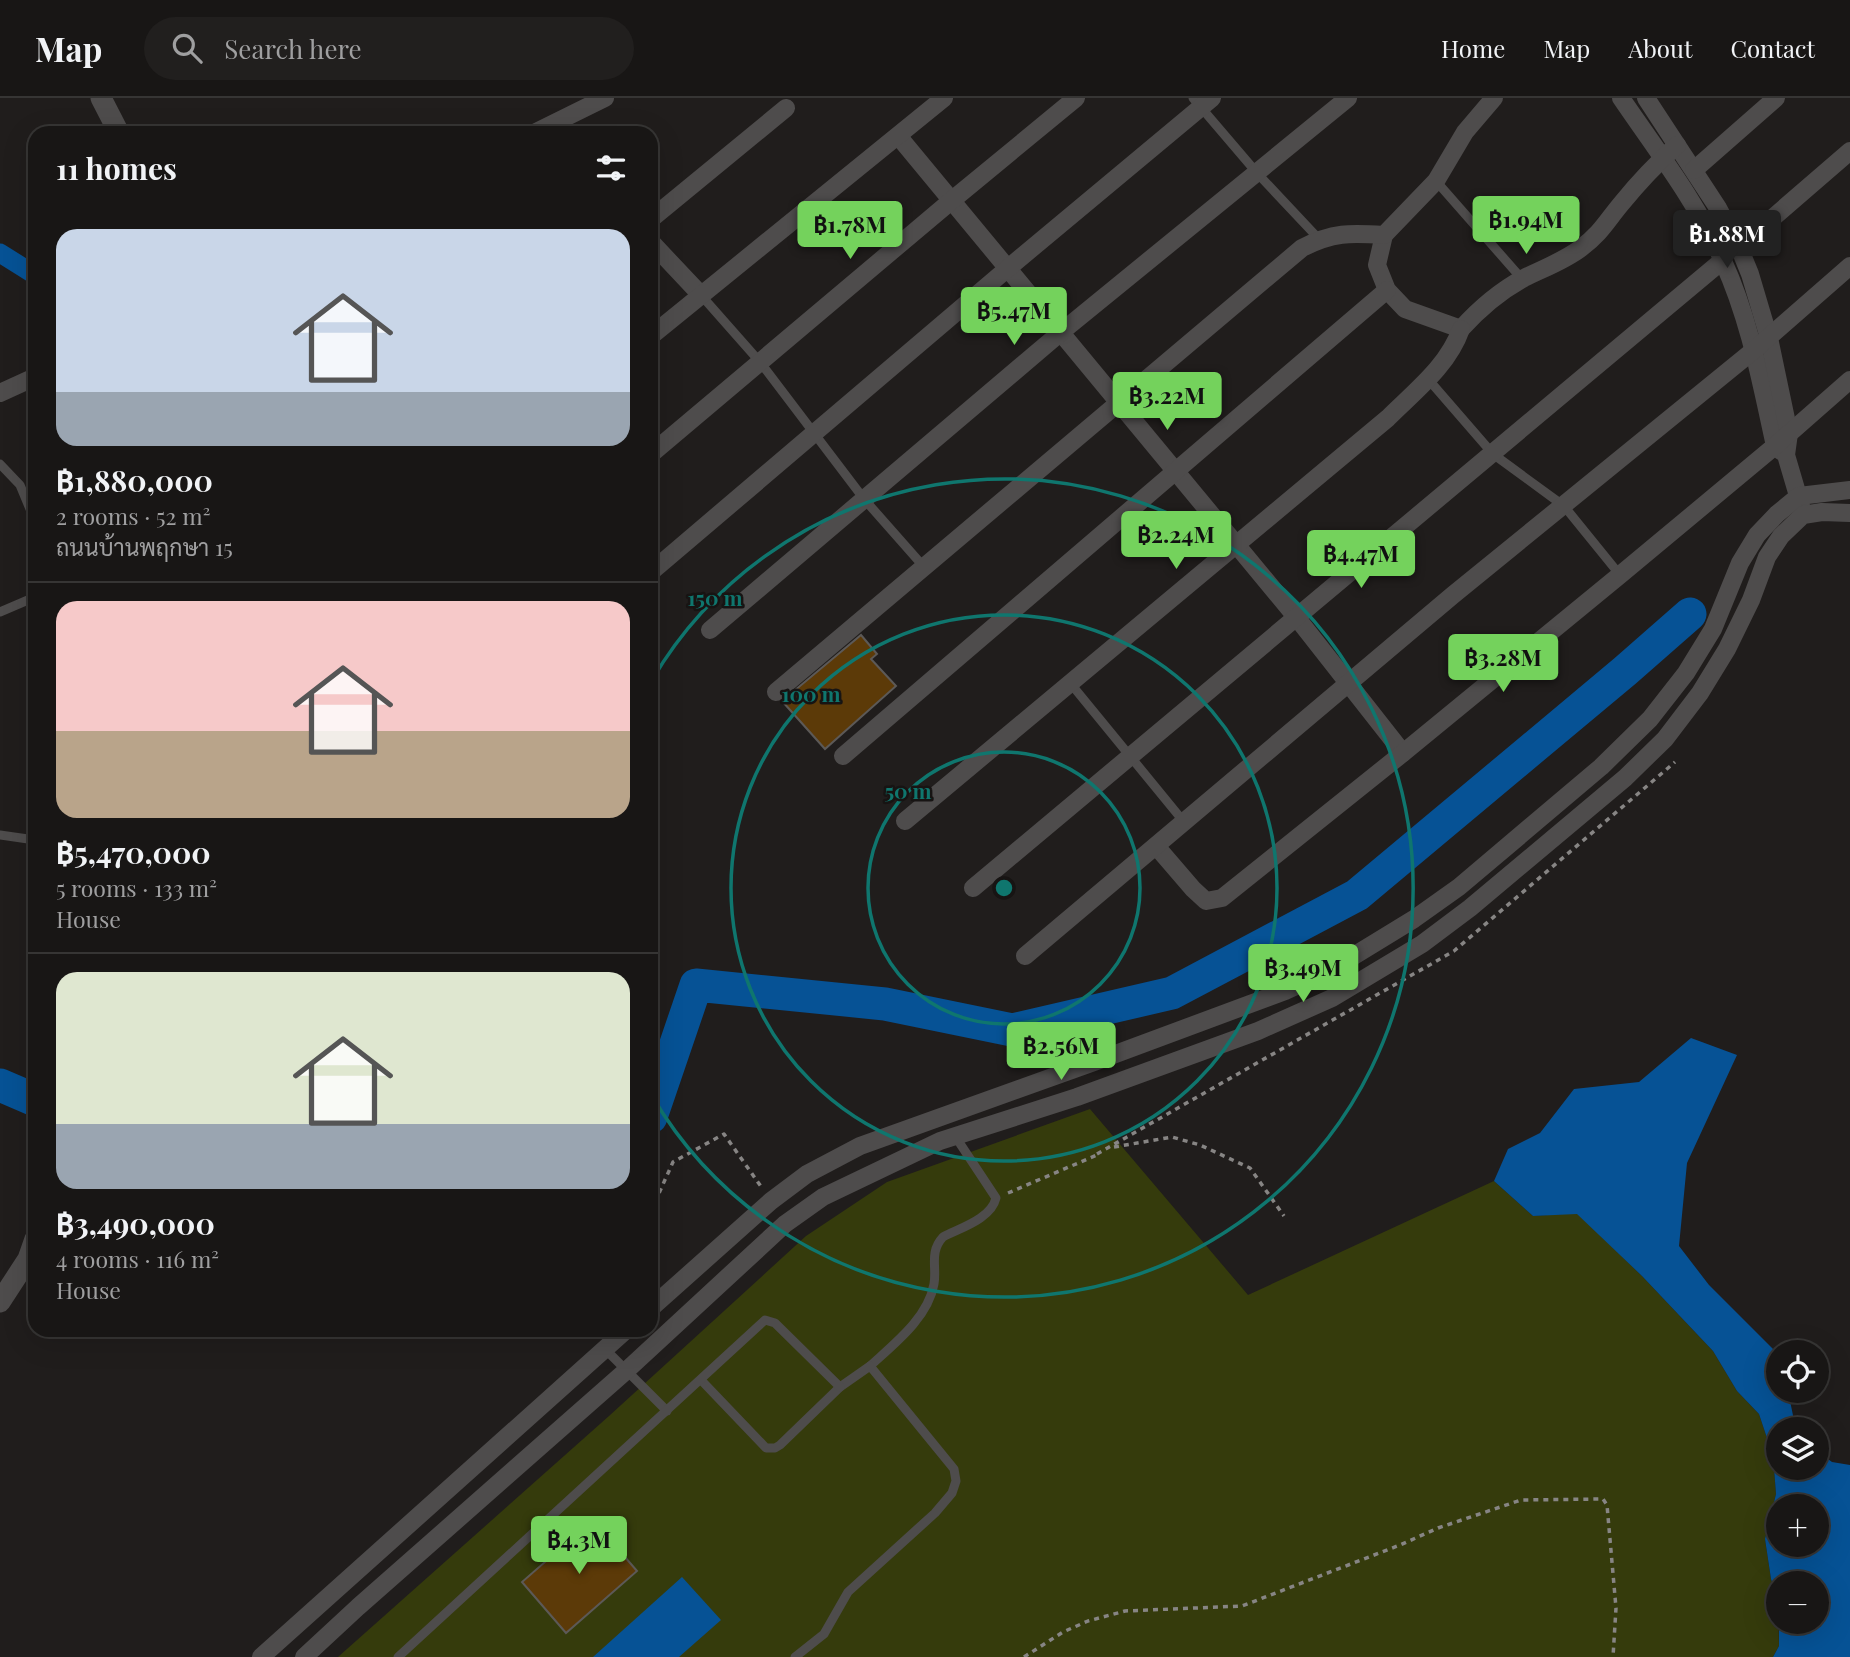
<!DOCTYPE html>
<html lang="en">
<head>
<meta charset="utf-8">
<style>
	:root { --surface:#181615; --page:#211f1e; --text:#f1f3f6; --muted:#9f9fa0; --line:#363534; --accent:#74d25c }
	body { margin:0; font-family:"Playfair Display",Sarabun,serif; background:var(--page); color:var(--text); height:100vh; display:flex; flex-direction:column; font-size:26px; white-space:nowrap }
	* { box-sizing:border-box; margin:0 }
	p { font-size:23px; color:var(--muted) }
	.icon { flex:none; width:38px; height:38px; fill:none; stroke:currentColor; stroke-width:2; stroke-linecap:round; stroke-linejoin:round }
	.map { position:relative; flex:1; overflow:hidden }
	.details { position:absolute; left:28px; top:28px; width:630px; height:1211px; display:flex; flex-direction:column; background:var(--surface); border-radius:21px; box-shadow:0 7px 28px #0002,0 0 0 2px var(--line) }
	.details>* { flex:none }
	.controls { position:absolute; left:1766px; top:1242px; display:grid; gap:14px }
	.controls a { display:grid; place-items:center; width:63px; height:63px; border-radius:50%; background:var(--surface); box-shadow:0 7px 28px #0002,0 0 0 2px var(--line); font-size:35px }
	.price { position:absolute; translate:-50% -60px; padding:0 16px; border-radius:7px; background:var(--accent); color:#111; font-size:23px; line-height:46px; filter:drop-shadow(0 2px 4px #0008) }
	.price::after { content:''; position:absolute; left:50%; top:42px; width:21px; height:16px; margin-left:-10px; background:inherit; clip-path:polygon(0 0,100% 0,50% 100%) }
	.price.on { background:#222; color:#fff }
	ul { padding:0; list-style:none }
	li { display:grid; align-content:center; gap:14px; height:371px; padding:0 28px }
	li+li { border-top:2px solid var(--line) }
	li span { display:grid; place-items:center; height:217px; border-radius:21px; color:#555 }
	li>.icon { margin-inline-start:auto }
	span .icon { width:126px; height:126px; fill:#fffc; stroke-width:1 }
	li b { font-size:30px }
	h2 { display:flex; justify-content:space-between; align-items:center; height:84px; padding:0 28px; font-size:30px }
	header { display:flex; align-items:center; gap:42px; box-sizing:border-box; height:98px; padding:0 35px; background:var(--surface); border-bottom:2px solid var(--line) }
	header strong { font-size:33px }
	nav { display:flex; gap:38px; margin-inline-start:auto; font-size:24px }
	.search { width:490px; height:63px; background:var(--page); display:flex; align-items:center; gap:18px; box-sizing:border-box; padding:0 24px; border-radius:38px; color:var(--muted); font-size:26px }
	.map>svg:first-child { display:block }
	.green { fill:#353b0c }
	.water { fill:#065295; fill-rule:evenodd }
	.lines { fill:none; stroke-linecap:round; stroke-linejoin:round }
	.canal { stroke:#065295; stroke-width:19 }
	.river { stroke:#065295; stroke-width:33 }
	.building { fill:#5c3a08; stroke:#5c5957; stroke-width:2 }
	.path { stroke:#878584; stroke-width:3.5; stroke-dasharray:5 5; stroke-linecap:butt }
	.service { stroke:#4e4c4c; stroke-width:9 }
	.minor { stroke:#4e4c4c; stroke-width:18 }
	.tertiary { stroke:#4e4c4c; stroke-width:21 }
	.ring { fill:none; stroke:#0f766e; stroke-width:3.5 }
	.centre { fill:#0f766e; stroke:#171413; stroke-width:3.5 }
	.ring-label { font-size:21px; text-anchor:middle; font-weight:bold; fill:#0f766e; stroke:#171413; stroke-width:5; stroke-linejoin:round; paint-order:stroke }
</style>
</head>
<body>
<header>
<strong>Map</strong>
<div class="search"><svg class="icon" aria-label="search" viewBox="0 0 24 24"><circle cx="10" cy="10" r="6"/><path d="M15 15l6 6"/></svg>Search here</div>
<nav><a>Home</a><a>Map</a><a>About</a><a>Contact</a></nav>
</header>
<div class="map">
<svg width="1850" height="1559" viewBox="0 0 1850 1559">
	<rect width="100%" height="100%" fill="#201d1c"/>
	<!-- green -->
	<polygon class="green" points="1090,1011 1248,1197 1494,1083 1533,1118 1577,1115 1642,1178 1713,1253 1737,1293 1759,1316 1773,1358 1776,1396 1765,1441 1771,1481 1778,1503 1779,1548 1773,1559 338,1559 609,1318 806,1138 887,1084"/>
	<!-- water -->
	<g class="water">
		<path d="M1691,940L1737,957L1687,1065L1679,1148L1709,1187L1778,1256V1293H1788L1796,1332H1778V1370H1816L1817,1353L1832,1364L1850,1367V1559H1773L1779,1548V1524H1816V1486H1778V1503L1771,1481L1765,1441L1776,1396L1773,1358L1759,1316L1737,1293L1713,1253L1642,1178L1577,1116L1533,1118L1494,1083L1508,1051L1540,1035L1574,991L1639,984ZM1778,1409H1816V1447H1778Z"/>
		<polygon points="682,1479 721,1522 679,1559 593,1559"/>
	</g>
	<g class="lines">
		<!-- canal -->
		<polyline class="canal" points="0,155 35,177"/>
		<!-- river -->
		<g class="river">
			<polyline points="0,987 35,1002"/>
			<polyline points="651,1019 696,887 885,906 1012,932 1172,895 1357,797 1625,573 1690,516"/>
		</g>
	</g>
	<!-- building -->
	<g class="building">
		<polygon points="861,537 877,556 871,561 896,588 825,651 782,603"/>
		<polygon points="593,1422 637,1473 566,1535 522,1484"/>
	</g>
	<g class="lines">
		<!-- path -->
		<g class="path">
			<polyline points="1114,1049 1172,1039 1200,1047 1250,1070 1284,1118"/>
			<polyline points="1097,1056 1454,853 1675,664"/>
			<polyline points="1008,1095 1097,1057"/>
			<polyline points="651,1113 673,1064 724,1036 762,1090"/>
			<polyline points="1024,1559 1063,1534 1088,1523 1125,1513 1242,1508 1400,1447 1438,1430 1521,1402 1603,1401 1607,1407 1616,1510 1613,1559"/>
		</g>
		<!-- service -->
		<g class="service">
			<polyline points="1193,0 1257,75 1319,141"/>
			<polyline points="1436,83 1522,181"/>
			<polyline points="700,196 760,264 864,401 924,469"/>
			<polyline points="1428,281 1493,356 1564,408 1620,477"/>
			<polyline points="0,366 20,387 35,423"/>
			<polyline points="0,514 35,499"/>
			<polyline points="1071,586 1184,724"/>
			<polyline points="0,737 35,742"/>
			<polyline points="605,1251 667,1313"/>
			<path d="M870,1268C894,1246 928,1220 934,1186C937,1169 929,1154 943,1139C960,1130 991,1121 996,1100L955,1038"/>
			<polyline points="701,1282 766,1350 775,1350 780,1347 840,1289 870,1268 954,1371 956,1383 952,1395 935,1415 848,1494 824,1536 795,1559"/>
			<polyline points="398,1559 765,1222 775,1225 840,1289"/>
		</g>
		<!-- minor -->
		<g class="minor">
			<path d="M1621,0C1657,53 1697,104 1723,163C1750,222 1761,285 1775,348L1781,353"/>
			<polyline points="1646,0 1718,110 1739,149 1750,176 1769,240 1789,335 1786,357 1801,408"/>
			<polyline points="534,35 605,0"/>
			<polyline points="899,39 1297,520 1403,655"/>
			<polyline points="1694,72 1776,0"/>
			<polyline points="651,121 786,10"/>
			<path d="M1384,137L1377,167L1387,192L1405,211L1461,231C1479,211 1500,193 1524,180C1544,170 1564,163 1581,150C1601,135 1606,124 1621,106C1638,85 1657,65 1677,47"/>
			<polyline points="651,144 700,196"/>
			<polyline points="1739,149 1850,53"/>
			<polyline points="651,238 944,0"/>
			<polyline points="0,295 35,279"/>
			<polyline points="651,356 951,103 1076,0"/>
			<polyline points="651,474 1007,171 1212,0"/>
			<polyline points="710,532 1060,235 1348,0"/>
			<path d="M776,594L1302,150C1333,134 1350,135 1384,137L1436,83L1465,34L1494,0"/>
			<polyline points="843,658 1387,192"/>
			<path d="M905,723L1388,320C1415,293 1448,268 1461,231"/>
			<polyline points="1156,748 1193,791 1206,803 1222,800 1403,655 1620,477 1775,348 1850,282"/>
			<polyline points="973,790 1723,162"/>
			<polyline points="1025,858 1453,497 1754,252 1850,168"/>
			<polyline points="651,1210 771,1103 807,1076 860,1048 1094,964 1285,893 1329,873 1414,821 1459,789 1601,669 1650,621 1686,575 1713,531 1740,465 1757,437 1777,416 1799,398 1850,392"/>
			<polyline points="261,1559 626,1232"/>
			<polyline points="304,1559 358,1509 627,1272 785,1126 823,1099 940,1043 1077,999 1258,933 1332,900 1422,846 1470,810 1625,680 1665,641 1700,595 1727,551 1751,502 1767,459 1781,438 1803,417 1822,414 1850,415"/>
		</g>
		<!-- tertiary -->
		<g class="tertiary">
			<polyline points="101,0 119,35"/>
			<polyline points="0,1204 28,1161 35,1141"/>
		</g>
	</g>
	<!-- distance rings -->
	<g class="ring">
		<circle cx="1004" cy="790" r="136"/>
		<circle cx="1004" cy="790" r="273"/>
		<path d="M652 582A409 409 0 1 1 652 998"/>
	</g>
	<circle cx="1004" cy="790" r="10" class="centre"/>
	<g class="ring-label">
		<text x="715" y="508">150 m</text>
		<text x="811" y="604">100 m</text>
		<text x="908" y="701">50 m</text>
	</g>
</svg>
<div class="controls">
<a><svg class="icon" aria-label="locate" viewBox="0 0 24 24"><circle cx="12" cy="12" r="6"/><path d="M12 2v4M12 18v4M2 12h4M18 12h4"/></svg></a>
<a><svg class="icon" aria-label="layers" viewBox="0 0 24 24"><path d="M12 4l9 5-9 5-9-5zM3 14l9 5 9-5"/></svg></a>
<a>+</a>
<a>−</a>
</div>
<b class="price" style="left:1526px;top:158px">฿1.94M</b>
<b class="price" style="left:850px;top:163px">฿1.78M</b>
<b class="price on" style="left:1727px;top:172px">฿1.88M</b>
<b class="price" style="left:1014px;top:249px">฿5.47M</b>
<b class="price" style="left:1167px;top:334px">฿3.22M</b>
<b class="price" style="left:1176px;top:473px">฿2.24M</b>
<b class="price" style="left:1361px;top:492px">฿4.47M</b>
<b class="price" style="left:1503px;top:596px">฿3.28M</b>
<b class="price" style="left:1303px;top:906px">฿3.49M</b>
<b class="price" style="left:1061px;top:984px">฿2.56M</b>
<b class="price" style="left:579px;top:1478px">฿4.3M</b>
<section class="details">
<h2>11 homes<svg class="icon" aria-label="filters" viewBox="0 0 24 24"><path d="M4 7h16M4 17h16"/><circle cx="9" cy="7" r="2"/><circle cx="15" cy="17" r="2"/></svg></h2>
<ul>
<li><span style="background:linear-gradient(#c9d6e8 75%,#9aa5b1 0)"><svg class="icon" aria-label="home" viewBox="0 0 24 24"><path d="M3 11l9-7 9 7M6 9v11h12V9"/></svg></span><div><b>฿1,880,000</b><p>2 rooms · 52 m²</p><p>ถนนบ้านพฤกษา 15</p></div></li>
<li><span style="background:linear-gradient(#f6c9c9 60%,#b9a48a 0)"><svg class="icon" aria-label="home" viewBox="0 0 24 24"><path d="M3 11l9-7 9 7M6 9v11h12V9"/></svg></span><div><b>฿5,470,000</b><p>5 rooms · 133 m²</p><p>House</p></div></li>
<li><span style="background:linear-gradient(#dfe7d0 70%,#9aa5b1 0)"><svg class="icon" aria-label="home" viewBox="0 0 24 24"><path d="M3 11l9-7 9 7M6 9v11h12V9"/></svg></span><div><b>฿3,490,000</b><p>4 rooms · 116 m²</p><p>House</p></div></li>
</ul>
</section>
</div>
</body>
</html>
